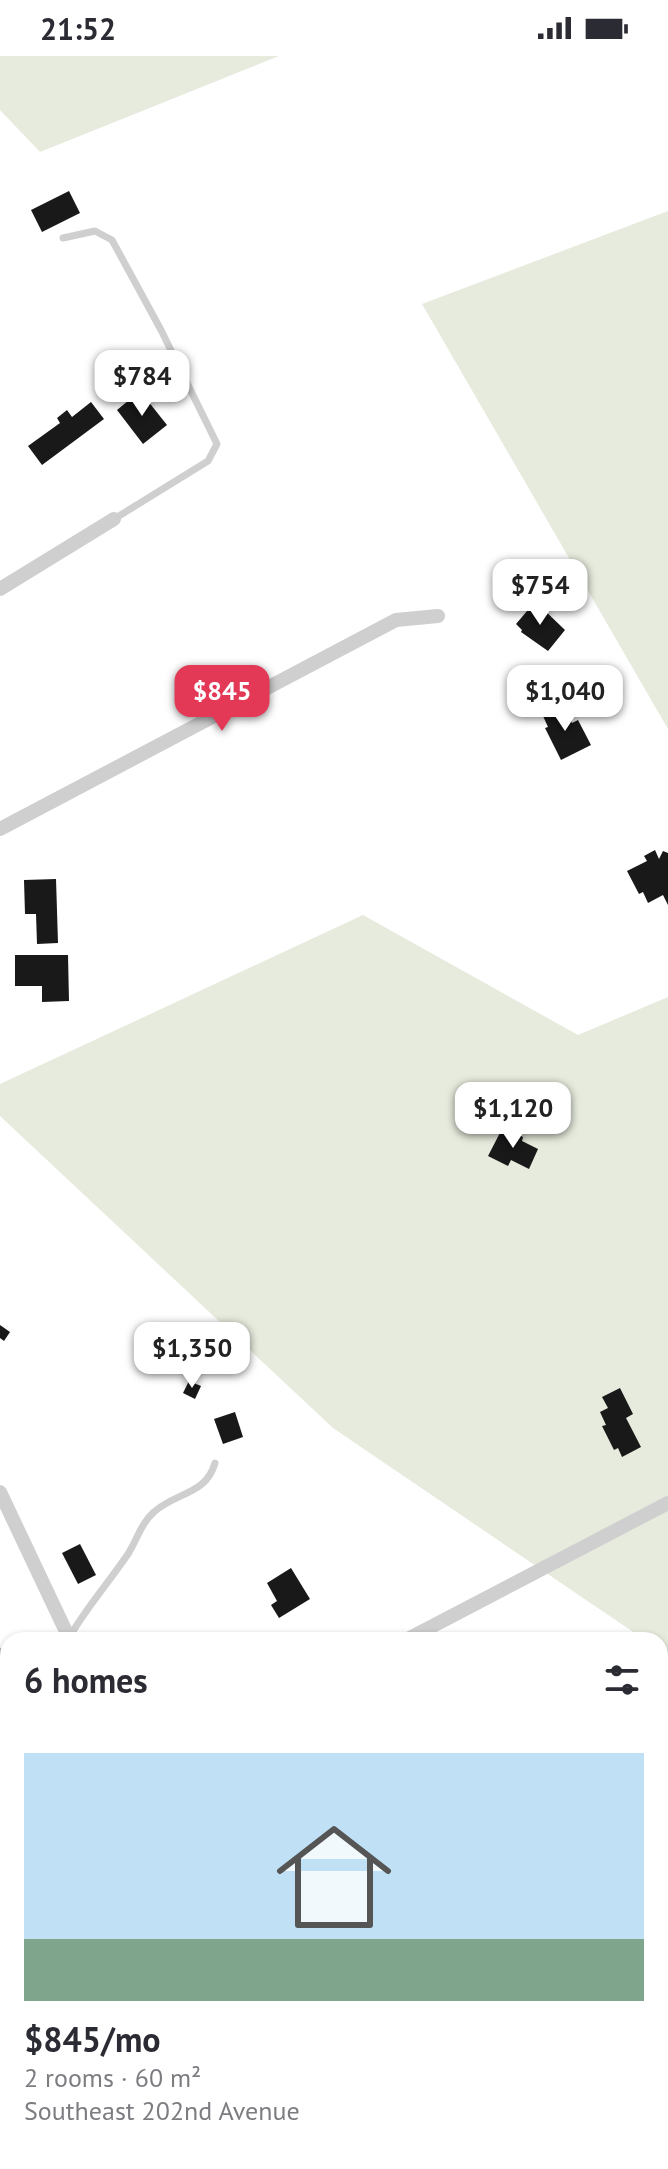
<!DOCTYPE html>
<html lang="en">
<head>
<meta charset="utf-8">
<style>
	:root { --surface:#fff; --page:#f2f2f3; --text:#2b2b33; --muted:#7c7c81; --line:#e1e1e2; --accent:#e33957 }
	body { margin:0; font-family:"PT Sans",sans-serif; background:var(--page); color:var(--text); height:100vh; display:flex; flex-direction:column; font-size:30px; white-space:nowrap }
	* { box-sizing:border-box; margin:0 }
	p { font-size:26px; color:var(--muted) }
	.icon { flex:none; width:44px; height:44px; fill:none; stroke:currentColor; stroke-width:2; stroke-linecap:round; stroke-linejoin:round }
	.map { position:relative; flex:1; overflow:hidden }
	.panel { position:absolute; left:0px; top:1576px; width:668px; height:538px; display:flex; flex-direction:column; background:var(--surface); border-radius:24px 24px 0 0; box-shadow:0 2px 6px #0004 }
	.panel>* { flex:none }
	.price { position:absolute; translate:-50% -68px; padding:0 18px; border-radius:16px; background:#fff; color:#222; font-size:26px; line-height:52px; filter:drop-shadow(0 2px 4px #0008) }
	.price::after { content:''; position:absolute; left:50%; top:48px; width:24px; height:18px; margin-left:-12px; background:inherit; clip-path:polygon(0 0,100% 0,50% 100%) }
	.price.active { background:var(--accent); color:#fff }
	ul { padding:0; list-style:none }
	li { display:grid; align-content:center; gap:16px; height:424px; padding:0 24px }
	li+li { border-top:2px solid var(--line) }
	li span { display:grid; place-items:center; height:248px; border-radius:0px; color:#555 }
	li>.icon { margin-inline-start:auto }
	span .icon { width:144px; height:144px; fill:#fffc; stroke-width:1 }
	li b { font-size:34px }
	h2 { display:flex; justify-content:space-between; align-items:center; height:96px; padding:0 24px; font-size:34px }
	.status { display:flex; justify-content:space-between; align-items:center; height:56px; padding:0 40px; background:var(--surface); direction:ltr }
	.status svg { height:22px; fill:currentColor }
	.map>svg:first-child { display:block }
	.green { fill:#e6ebdd }
	.building { fill:#191919 }
	.lines { fill:none; stroke-linecap:round; stroke-linejoin:round }
	.service { stroke:#cfcfcf; stroke-width:7 }
	.minor { stroke:#cfcfcf; stroke-width:14 }
	.secondary { stroke:#bcbcbc; stroke-width:20 }
</style>
</head>
<body>
<div class="status"><b>21:52</b><svg viewBox="0 0 49 12"><path d="M0 12V9h3v3zM5 12V6h3v6zM10 12V3h3v9zM15 12V0h3v12zM26 1h20v11H26zM47 4h2v5h-2z"/></svg></div>
<div class="map">
<svg width="668" height="2113" viewBox="0 0 668 2113">
	<rect width="100%" height="100%" fill="#fff"/>
	<!-- green -->
	<g class="green">
		<polygon points="0,0 279,0 40,96 0,54"/>
		<polygon points="668,155 668,673 422,248"/>
		<polygon points="363,859 578,979 668,941 668,1599 660,1594 660,1584 645,1584 333,1372 0,1060 0,1028"/>
		<polygon points="0,1751 5,1760 8,1760 8,2106 205,2106 211,2113 0,2113"/>
	</g>
	<!-- building -->
	<g class="building">
		<polygon points="69,135 80,157 42,176 31,154"/>
		<polygon points="140,335 167,369 143,388 117,354"/>
		<polygon points="91,346 104,363 42,409 28,390 60,367 57,362 67,354 72,361"/>
		<polygon points="533,548 539,553 541,551 565,574 548,595 521,576 522,574 516,568"/>
		<polygon points="596,631 605,649 581,661 572,643"/>
		<polygon points="564,650 572,667 578,664 591,689 561,704 545,672 548,671 543,660"/>
		<polygon points="655,794 659,803 663,795 668,797 668,849 663,839 648,847 643,836 639,838 627,815 647,805 644,800"/>
		<polygon points="56,823 58,887 37,888 36,858 25,858 24,824"/>
		<polygon points="15,899 68,899 69,945 42,946 42,930 15,930"/>
		<polygon points="503,1071 523,1081 522,1085 538,1093 529,1113 511,1104 508,1110 488,1100"/>
		<polygon points="0,1269 10,1276 4,1285 0,1282"/>
		<polygon points="189,1325 201,1330 195,1343 183,1337"/>
		<polygon points="620,1332 633,1358 626,1362 641,1391 622,1401 618,1392 614,1394 602,1370 606,1369 600,1356 608,1352 602,1341"/>
		<polygon points="235,1356 243,1381 223,1388 214,1363"/>
		<polygon points="80,1488 96,1519 78,1528 62,1497"/>
		<polygon points="291,1512 310,1543 279,1562 271,1549 277,1545 267,1527"/>
		<polygon points="0,1674 8,1678 8,1703 0,1699"/>
		<polygon points="290,2106 317,2106 320,2113 293,2113"/>
	</g>
	<g class="lines">
		<!-- service -->
		<g class="service">
			<polyline points="63,182 95,175 112,184 161,274 217,388 208,405 114,463"/>
			<path d="M70,1580C87,1551 109,1526 128,1498C137,1484 141,1467 154,1456C176,1436 206,1439 215,1407"/>
			<polyline points="660,1997 668,1993"/>
			<polyline points="443,2113 453,2106"/>
		</g>
		<!-- minor -->
		<g class="minor">
			<polyline points="0,533 114,463"/>
			<polyline points="0,773 396,564 438,560"/>
			<polyline points="0,1436 70,1584"/>
			<polyline points="406,1584 668,1447"/>
		</g>
		<!-- secondary -->
		<g class="secondary">
			<polyline points="0,1602 8,1608"/>
			<polyline points="660,1880 668,1884"/>
		</g>
	</g>
</svg>
<b class="price" style="left:142px;top:362px">$784</b>
<b class="price" style="left:540px;top:571px">$754</b>
<b class="price active" style="left:222px;top:677px">$845</b>
<b class="price" style="left:565px;top:677px">$1,040</b>
<b class="price" style="left:513px;top:1094px">$1,120</b>
<b class="price" style="left:192px;top:1334px">$1,350</b>
<section class="panel">
<h2>6 homes<svg class="icon" aria-label="filters" viewBox="0 0 24 24"><path d="M4 7h16M4 17h16"/><circle cx="9" cy="7" r="2"/><circle cx="15" cy="17" r="2"/></svg></h2>
<ul>
<li><span style="background:linear-gradient(#bfe0f5 75%,#7fa58c 0)"><svg class="icon" aria-label="home" viewBox="0 0 24 24"><path d="M3 11l9-7 9 7M6 9v11h12V9"/></svg></span><div><b>$845/mo</b><p>2 rooms · 60 m²</p><p>Southeast 202nd Avenue</p></div></li>
</ul>
</section>
</div>
</body>
</html>
